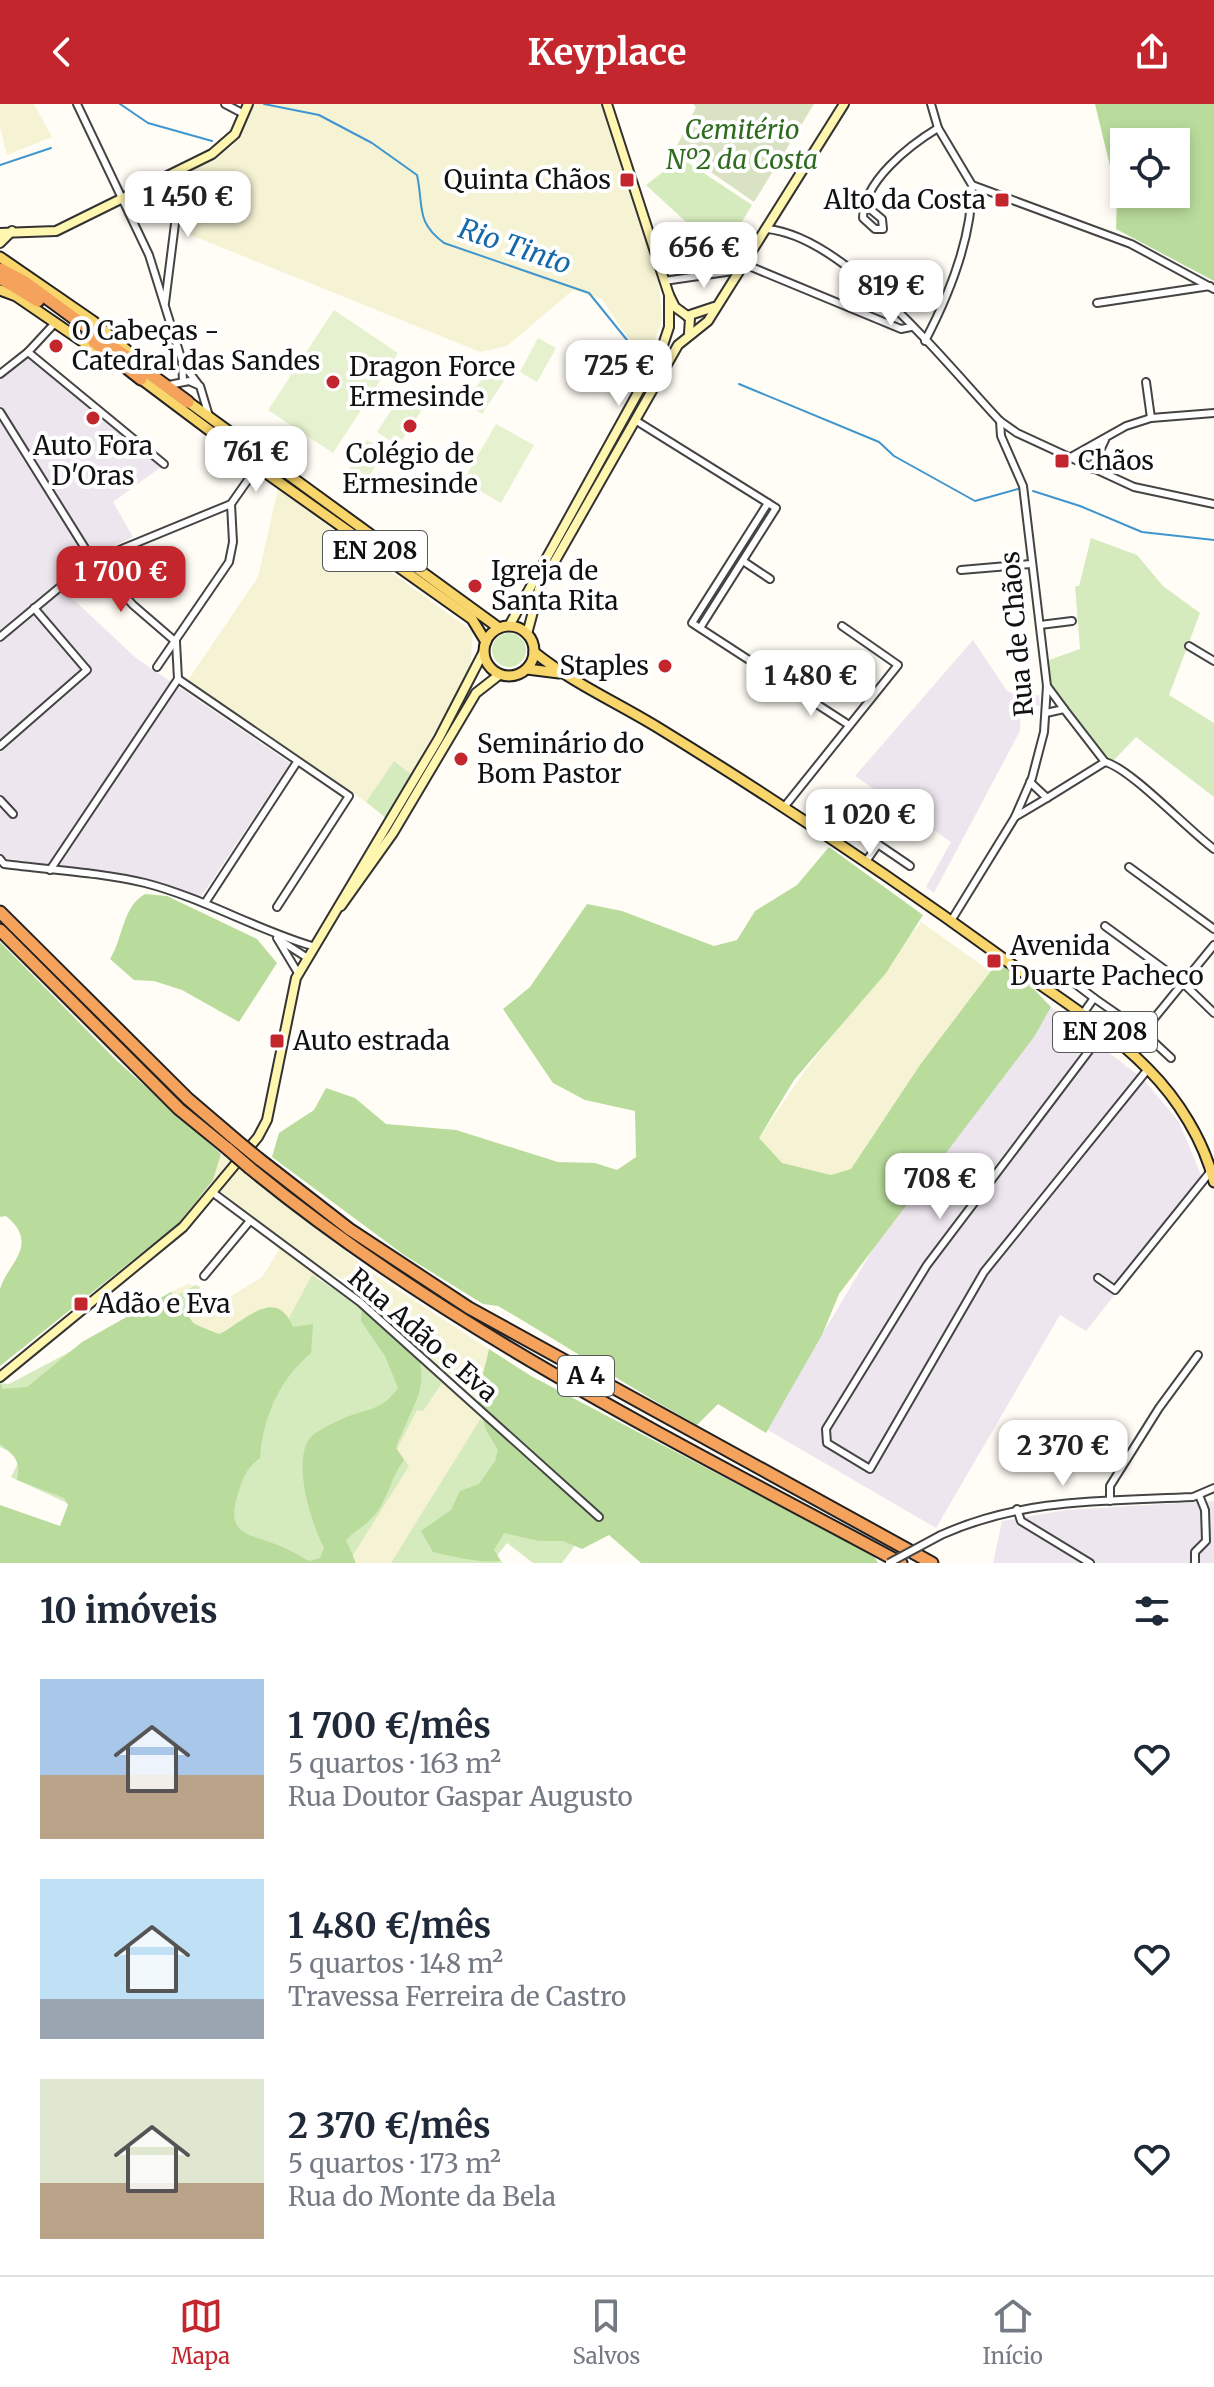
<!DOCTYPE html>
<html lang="pt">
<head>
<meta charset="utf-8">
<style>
	:root { --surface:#fff; --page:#f2f2f3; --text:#1f2937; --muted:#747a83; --line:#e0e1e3; --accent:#c4262e }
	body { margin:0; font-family:Merriweather,serif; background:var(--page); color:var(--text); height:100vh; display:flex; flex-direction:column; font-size:30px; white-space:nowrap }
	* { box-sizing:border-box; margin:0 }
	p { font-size:26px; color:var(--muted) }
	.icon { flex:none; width:44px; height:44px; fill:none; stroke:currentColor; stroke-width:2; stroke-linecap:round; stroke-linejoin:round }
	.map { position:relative; height:1459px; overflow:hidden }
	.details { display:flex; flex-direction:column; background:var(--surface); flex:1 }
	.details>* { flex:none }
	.fabs { position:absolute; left:1110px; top:24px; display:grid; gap:16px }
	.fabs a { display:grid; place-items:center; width:80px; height:80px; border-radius:0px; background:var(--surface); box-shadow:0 4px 12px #0003; font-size:40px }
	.price { position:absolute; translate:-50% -68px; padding:0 18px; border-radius:16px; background:#fff; color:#222; font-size:26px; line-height:52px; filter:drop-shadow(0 2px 4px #0008) }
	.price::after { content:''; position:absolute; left:50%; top:48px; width:24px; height:18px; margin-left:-12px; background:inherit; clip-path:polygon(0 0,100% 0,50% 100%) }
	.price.active { background:var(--accent); color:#fff }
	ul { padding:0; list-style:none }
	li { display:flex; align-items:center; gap:24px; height:200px; padding:0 40px }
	li span { display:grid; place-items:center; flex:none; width:224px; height:160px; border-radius:0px; color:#555 }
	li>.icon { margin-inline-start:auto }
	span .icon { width:96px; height:96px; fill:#fffc; stroke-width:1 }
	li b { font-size:34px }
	h2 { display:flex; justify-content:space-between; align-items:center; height:96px; padding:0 40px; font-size:34px }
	header { display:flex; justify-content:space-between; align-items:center; height:104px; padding:0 40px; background:var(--accent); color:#fff; font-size:36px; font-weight:700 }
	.tabs { display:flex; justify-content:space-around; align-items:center; height:112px; border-top:2px solid var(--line); background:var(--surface); font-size:22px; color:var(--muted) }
	.tabs a { display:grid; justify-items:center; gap:4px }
	.tabs .active { color:var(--accent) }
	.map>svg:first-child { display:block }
	.industrial { fill:#eee6ef }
	.farmland { fill:#f6f3d4 }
	.green { fill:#d5ebbd }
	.forest { fill:#b9dc9c; fill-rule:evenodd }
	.cemetery { fill:#d9e3c4 }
	.pitch { fill:#e6f2cf }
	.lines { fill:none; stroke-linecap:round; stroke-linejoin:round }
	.stream { stroke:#3f96cf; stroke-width:2 }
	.street-casing { stroke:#444; stroke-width:10 }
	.secondary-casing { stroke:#333; stroke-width:12 }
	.primary-casing { stroke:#222; stroke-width:13 }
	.highway-casing { stroke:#222; stroke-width:15 }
	.street { stroke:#fff; stroke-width:6 }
	.secondary { stroke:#fff6b0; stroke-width:8 }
	.primary { stroke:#f9d66b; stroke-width:9 }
	.highway { stroke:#f5a25d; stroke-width:11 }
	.street-bridge-casing { stroke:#444; stroke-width:10; stroke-linecap:butt }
	.highway-bridge-casing { stroke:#222; stroke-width:15; stroke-linecap:butt }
	.street-bridge { stroke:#fff; stroke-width:6 }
	.highway-bridge { stroke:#f5a25d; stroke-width:11 }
	.poi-dot { fill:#c4262e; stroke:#fff; stroke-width:3 }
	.labels { text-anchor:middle; stroke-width:8; stroke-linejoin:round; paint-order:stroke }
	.shield { fill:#fff; stroke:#585858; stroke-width:2 }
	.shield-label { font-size:24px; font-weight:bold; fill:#111 }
	.park-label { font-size:26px; font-style:italic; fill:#2f6b1f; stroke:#fff }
	.poi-label { font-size:26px; fill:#111; stroke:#fff; text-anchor:start }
	.street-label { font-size:26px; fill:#111; stroke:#fff }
	.water-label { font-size:28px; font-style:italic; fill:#1768a6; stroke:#fff }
</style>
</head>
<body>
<header><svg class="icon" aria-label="back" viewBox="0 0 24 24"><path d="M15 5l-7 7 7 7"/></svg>Keyplace<svg class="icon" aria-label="share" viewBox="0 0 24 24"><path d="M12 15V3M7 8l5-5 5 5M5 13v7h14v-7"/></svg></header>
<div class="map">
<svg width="1214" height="1459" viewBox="0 0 1214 1459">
	<rect width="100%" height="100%" fill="#fffdf5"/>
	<!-- industrial -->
	<g class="industrial">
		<polygon points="22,249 161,363 113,398 133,433 87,454 57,480 136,554 290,659 201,793 145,774 4,754 0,749 0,267"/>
		<polygon points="973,536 1007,587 1021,593 1039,591 1040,602 1021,598 1020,627 934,789 926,783 951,738 855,672"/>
		<polygon points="1051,903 1144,976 1179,1018 1204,1078 1086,1227 1060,1211 936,1424 766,1325 892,1113"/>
		<polygon points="1214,1397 1214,1459 993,1459 1002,1417 1066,1406"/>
	</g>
	<!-- farmland -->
	<g class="farmland">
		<polygon points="0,0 34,0 52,33 7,51 0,23"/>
		<polygon points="253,0 602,0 659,179 662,216 650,250 627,233 602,195 573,186 507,242 480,248 181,127 187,74 191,67 233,42"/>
		<polygon points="278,385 473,528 470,567 411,670 394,657 366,698 188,576 258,473"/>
		<polygon points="921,818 1045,906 867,1142 773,1303 719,1093 804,968"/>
		<polygon points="221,1050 378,1173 489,1245 477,1287 486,1326 467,1459 356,1459 346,1436 396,1345 408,1221 387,1213 344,1176 331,1170 317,1174 319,1192 300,1225 265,1203 219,1230 194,1220 177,1201 171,1188 188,1180 199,1183 216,1200 223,1197 262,1173 279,1146 265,1127 212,1079"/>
	</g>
	<!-- green -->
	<g class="green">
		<polygon points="681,54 752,101 722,151 646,81"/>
		<polygon points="1091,434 1137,451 1163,482 1200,509 1169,591 1214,619 1214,693 1136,633 1113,657 1106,653 1051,583 1049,556 1080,545 1075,482 1079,482"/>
		<circle cx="509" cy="546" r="17"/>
		<polygon points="394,657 411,670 386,714 366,698"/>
		<polygon points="312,1171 359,1201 442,1279 423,1307 417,1306 397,1345 409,1362 348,1459 5,1459 59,1426 69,1400 11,1373 21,1353 0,1343 0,1279 9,1280 196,1181 200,1183 187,1215 226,1237 261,1266"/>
		<polygon points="481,1314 593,1417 562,1459 533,1459 507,1439 496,1453 503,1459 391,1459"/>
	</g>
	<!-- forest -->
	<g class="forest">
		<path d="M1095,0H1214V177L1116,125L1117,91ZM1124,38H1176V90H1124Z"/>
		<path d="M829,743L923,811L886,869L794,976L759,1034L782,1059L831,1071L851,1065L920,961L997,859L1029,880L1051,903L1034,933L839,1190L822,1231L766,1329L718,1300L697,1321C630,1284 565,1241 498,1202L483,1200L404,1151L272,1053L279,1029L314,1006L326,984L355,994L386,1020L456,1026L558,1058L595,1059L617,1066L636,1053L635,1007L585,996L553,979L503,905L530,883L587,800L622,807L714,842L737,836L755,807L797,781Z"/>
		<path d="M145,790L167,792L257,835L277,859L239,918L182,886L154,877L134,876L110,855C123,835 122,803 145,790Z"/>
		<path d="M0,838L117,957L221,1050L213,1076L179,1119L0,1262C0,1242 0,1203 0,1185C7,1160 41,1141 6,1112L0,1113Z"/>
		<path d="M171,1188L194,1220L219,1230C245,1217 276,1181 293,1223L313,1220L311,1249C279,1276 263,1313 260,1354C246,1365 243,1373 238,1390C225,1429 247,1430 275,1440C287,1444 298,1451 309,1457L320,1454L324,1444C312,1421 289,1352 313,1331C319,1326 333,1319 340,1316C366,1303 379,1310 398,1284L385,1252L361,1217L363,1193L387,1213L408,1221C434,1284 418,1286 396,1344L404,1356C390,1374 388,1398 372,1414C364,1423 354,1427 346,1436L356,1459H0V1401L60,1422L68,1401L64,1394L17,1376C21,1357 15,1352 0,1340V1276L2,1285L27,1283L82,1238Z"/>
		<path d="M489,1245L531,1272L874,1452L878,1459H641L609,1431L582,1445L563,1437H539L504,1429L494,1446L501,1457C476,1459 456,1453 433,1448L421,1427L451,1406L460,1387L479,1380L495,1357L498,1346L486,1326L477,1293Z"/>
	</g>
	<!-- cemetery -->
	<polygon class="cemetery" points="693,0 814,0 754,98 676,44 696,3"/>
	<!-- pitch -->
	<g class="pitch">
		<polygon points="334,206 398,249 333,349 268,306"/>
		<polygon points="538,234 556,244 537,278 520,268"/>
		<polygon points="488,266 504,277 482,310 466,299"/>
		<polygon points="402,290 423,304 398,342 377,328"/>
		<polygon points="496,320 534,341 501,399 463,377"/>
		<polygon points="367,336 385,347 363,382 345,371"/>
	</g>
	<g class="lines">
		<!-- stream -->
		<g class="stream">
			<polyline points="120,0 148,19 212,37"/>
			<path d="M264,0L319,11L372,39L417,71C424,103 415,117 444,139L589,189L627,236L647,252"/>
			<polyline points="0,61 51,44"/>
			<polyline points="739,280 879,338 894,352 975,397 1018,385"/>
			<polyline points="1033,387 1080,402 1142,428 1214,436"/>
		</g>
		<defs>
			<g id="street">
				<polyline points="77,0 149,151 182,257 183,277"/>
				<polyline points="225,0 244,10"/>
				<polyline points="931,0 938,24 972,81 1131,140 1214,185"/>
				<path d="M865,101L882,115L883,125H875L863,114C863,77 910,41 938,24"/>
				<path d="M767,125C846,132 946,260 1000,317L1017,329L1134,383L1214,400"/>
				<polyline points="744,160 901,225 911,223"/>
				<polyline points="664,177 740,166"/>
				<polyline points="165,199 182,64"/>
				<polyline points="1097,199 1210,182"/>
				<path d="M925,237C949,191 972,134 972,81"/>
				<polyline points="28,248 164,360"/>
				<polyline points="183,260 198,280"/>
				<polyline points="0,270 28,248 54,220"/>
				<polyline points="1146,278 1151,314"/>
				<polyline points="169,281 189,277 200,282 209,312"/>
				<polyline points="0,308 93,457 133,501 176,538"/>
				<polyline points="635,316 776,404 700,524"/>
				<polyline points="1069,354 1126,322 1151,314 1214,309"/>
				<polyline points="1091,365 1105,336"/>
				<polyline points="768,399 692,519 849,621"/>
				<polyline points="743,457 770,475"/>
				<polyline points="961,466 1031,460"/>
				<polyline points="1040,521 1072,517"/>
				<polyline points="0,533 90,458 231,400 257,363"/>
				<polyline points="176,538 178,575"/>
				<polyline points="1189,542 1214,557"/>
				<polyline points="157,563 229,458 233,438 231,400"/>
				<polyline points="178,575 349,692 277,803"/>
				<polyline points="1064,605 1105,658"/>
				<polyline points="1046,609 1064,605 1047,582"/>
				<polyline points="0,642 87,566 34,504"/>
				<path d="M1105,658C1130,664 1187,725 1214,745"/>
				<polyline points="1047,694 1105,658"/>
				<polyline points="0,696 13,710"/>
				<polyline points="785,702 898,561 842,522"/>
				<polyline points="1015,713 1047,694 1030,678"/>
				<polyline points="847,719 910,762"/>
				<path d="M0,755L4,760C50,766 99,768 145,779C203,794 255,825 312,842"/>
				<polyline points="867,756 878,740"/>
				<polyline points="1129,763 1214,825"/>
				<polyline points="50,766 178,575"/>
				<polyline points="205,799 297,658"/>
				<polyline points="951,817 1015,713 1032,674 1044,628 1047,582 1023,382 1001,332 1000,317"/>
				<polyline points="1105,822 1183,879 1214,909"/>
				<polyline points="277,834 298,869"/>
				<polyline points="278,835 306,853"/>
				<polyline points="1065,872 1094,894"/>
				<polyline points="1082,911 1094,894 1143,928 1214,841"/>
				<polyline points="1104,927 927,1161 826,1325 827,1339 870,1365 984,1168 1148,965"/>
				<polyline points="1143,928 1171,954"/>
				<polyline points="212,1088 360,1198 599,1413"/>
				<polyline points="204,1172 249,1118"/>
				<polyline points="1098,1174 1115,1186 1211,1067"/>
				<polyline points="1110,1397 1110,1382 1159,1304 1198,1251"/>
				<polyline points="1017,1405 1021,1417 1090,1459"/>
				<path d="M941,1431C1023,1394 1105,1397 1193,1393L1214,1384"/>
				<polyline points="1195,1459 1195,1448 1206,1437 1205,1406 1199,1391"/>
			</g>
			<g id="secondary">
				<polyline points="607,0 669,191 675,203 690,214 689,229"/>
				<polyline points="0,129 56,127 212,50 235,30 248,0"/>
				<polyline points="0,139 12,127"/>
				<polyline points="687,212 714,203"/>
				<polyline points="509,522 661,247 669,223 669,191"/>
				<polyline points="527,530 539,485 678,241 708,217 844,0"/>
				<polyline points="341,802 393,729 476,589 499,571"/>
				<polyline points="0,1273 183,1123 258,1033 267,1016 296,874 439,634 484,547"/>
			</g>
			<g id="primary">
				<polyline points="0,153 93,217 129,248"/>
				<polyline points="0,186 16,192 114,259"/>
				<polyline points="137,272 269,371 472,515 486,538"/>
				<polyline points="183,294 499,524"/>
				<circle cx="509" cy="547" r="25"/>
				<path d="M534,548C571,578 616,598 657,623C776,696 891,773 1004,855C1052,890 1106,922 1148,965C1178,995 1204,1037 1214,1078"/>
				<polyline points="527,565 559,569"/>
			</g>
			<g id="highway">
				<polyline points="0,165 25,178 188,298"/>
				<polyline points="0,174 38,197"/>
				<polyline points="94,238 141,275"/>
				<polyline points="0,808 188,995 236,1036"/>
				<polyline points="0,826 179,1005 228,1045"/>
				<polyline points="259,1055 349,1125 469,1204 932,1459"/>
				<path d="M250,1064C447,1226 679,1339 901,1459"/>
			</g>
		</defs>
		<!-- street casing -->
		<use href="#street" class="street-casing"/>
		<!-- secondary casing -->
		<use href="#secondary" class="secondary-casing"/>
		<!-- primary casing -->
		<use href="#primary" class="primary-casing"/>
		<!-- highway casing -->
		<use href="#highway" class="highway-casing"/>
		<!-- street -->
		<use href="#street" class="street"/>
		<!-- secondary -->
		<use href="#secondary" class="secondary"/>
		<!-- primary -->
		<use href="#primary" class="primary"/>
		<!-- highway -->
		<use href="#highway" class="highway"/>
		<defs>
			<polyline id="street-bridge" points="889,1459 941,1431"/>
			<g id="highway-bridge">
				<polyline points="236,1036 259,1055"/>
				<polyline points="228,1045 250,1064"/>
			</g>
		</defs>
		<!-- street-bridge casing -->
		<use href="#street-bridge" class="street-bridge-casing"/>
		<!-- highway-bridge casing -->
		<use href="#highway-bridge" class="highway-bridge-casing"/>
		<!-- street-bridge -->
		<use href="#street-bridge" class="street-bridge"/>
		<!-- highway-bridge -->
		<use href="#highway-bridge" class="highway-bridge"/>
	</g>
	<!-- markers -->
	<g class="poi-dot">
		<rect x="619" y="68" width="16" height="16" rx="4"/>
		<rect x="994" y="88" width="16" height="16" rx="4"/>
		<circle cx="56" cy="242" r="8"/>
		<circle cx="333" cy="278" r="8"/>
		<circle cx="93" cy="314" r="8"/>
		<circle cx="410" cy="322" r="8"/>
		<rect x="1054" y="349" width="16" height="16" rx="4"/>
		<circle cx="475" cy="482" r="8"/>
		<circle cx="665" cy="562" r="8"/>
		<circle cx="461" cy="655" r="8"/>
		<rect x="986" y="849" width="16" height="16" rx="4"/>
		<rect x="269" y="929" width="16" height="16" rx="4"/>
		<rect x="73" y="1192" width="16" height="16" rx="4"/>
	</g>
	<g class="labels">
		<!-- shield labels -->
		<g class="shield">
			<rect x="323" y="427" width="104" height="40" rx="6"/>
			<rect x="1053" y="908" width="104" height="40" rx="6"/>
			<rect x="558" y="1252" width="56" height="40" rx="6"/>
		</g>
		<g class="shield-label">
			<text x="375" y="455">EN 208</text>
			<text x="1105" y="936">EN 208</text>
			<text x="586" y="1280">A 4</text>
		</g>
		<!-- park labels -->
		<g class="park-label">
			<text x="742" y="35">Cemitério<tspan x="742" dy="30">Nº2 da Costa</tspan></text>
		</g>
		<!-- poi labels -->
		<g class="poi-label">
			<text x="611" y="85" text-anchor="end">Quinta Chãos</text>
			<text x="986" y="105" text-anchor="end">Alto da Costa</text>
			<text x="72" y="236">O Cabeças -<tspan x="72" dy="30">Catedral das Sandes</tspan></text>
			<text x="349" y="272">Dragon Force<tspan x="349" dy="30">Ermesinde</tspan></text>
			<text x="93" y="351" text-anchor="middle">Auto Fora<tspan x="93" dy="30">D'Oras</tspan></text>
			<text x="410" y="359" text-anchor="middle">Colégio de<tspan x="410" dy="30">Ermesinde</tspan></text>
			<text x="1078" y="366">Chãos</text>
			<text x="491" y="476">Igreja de<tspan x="491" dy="30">Santa Rita</tspan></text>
			<text x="649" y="571" text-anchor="end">Staples</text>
			<text x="477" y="649">Seminário do<tspan x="477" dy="30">Bom Pastor</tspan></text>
			<text x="1010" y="851">Avenida<tspan x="1010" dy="30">Duarte Pacheco</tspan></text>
			<text x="293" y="946">Auto estrada</text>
			<text x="97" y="1209">Adão e Eva</text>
		</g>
		<!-- street labels -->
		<g class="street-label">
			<text transform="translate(1017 530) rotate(-95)" y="9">Rua de Chãos</text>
			<text transform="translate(423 1231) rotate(41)" y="9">Rua Adão e Eva</text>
		</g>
		<!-- water labels -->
		<g class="water-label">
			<text transform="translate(515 142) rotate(19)" y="10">Rio Tinto</text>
		</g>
	</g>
</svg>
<div class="fabs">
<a><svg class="icon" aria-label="locate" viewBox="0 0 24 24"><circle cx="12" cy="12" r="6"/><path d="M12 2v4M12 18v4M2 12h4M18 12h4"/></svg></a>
</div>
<b class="price" style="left:188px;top:135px">1 450 €</b>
<b class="price" style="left:704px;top:186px">656 €</b>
<b class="price" style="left:891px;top:224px">819 €</b>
<b class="price" style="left:619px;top:304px">725 €</b>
<b class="price" style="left:256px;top:390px">761 €</b>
<b class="price active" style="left:121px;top:510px">1 700 €</b>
<b class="price" style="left:811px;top:614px">1 480 €</b>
<b class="price" style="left:870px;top:753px">1 020 €</b>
<b class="price" style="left:940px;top:1117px">708 €</b>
<b class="price" style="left:1063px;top:1384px">2 370 €</b>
</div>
<section class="details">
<h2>10 imóveis<svg class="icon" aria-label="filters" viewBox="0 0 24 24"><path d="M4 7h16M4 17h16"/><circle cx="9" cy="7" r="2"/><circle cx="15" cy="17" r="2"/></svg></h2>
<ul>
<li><span style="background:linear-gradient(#a9c7e8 60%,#b9a48a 0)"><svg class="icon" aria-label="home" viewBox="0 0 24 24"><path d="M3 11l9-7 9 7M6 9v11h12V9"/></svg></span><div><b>1 700 €/mês</b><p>5 quartos · 163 m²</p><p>Rua Doutor Gaspar Augusto</p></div><svg class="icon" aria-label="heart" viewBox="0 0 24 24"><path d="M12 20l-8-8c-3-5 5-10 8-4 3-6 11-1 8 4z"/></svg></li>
<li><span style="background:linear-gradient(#bfe0f5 75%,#9aa5b1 0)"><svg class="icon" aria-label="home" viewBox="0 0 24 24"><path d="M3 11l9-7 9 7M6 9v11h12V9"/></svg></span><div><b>1 480 €/mês</b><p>5 quartos · 148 m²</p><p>Travessa Ferreira de Castro</p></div><svg class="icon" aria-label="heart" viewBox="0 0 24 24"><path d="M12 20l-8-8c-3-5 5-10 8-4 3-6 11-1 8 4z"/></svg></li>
<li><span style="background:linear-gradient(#dfe7d0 65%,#b9a48a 0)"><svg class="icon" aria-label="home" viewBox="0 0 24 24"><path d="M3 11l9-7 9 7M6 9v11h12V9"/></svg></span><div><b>2 370 €/mês</b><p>5 quartos · 173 m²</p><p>Rua do Monte da Bela</p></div><svg class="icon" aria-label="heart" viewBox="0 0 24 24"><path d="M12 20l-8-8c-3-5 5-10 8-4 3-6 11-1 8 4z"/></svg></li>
</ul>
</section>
<nav class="tabs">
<a class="active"><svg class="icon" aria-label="map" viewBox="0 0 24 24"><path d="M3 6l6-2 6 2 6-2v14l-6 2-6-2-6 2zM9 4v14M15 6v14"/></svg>Mapa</a>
<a><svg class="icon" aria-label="saved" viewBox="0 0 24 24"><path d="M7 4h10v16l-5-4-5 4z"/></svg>Salvos</a>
<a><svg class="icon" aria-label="home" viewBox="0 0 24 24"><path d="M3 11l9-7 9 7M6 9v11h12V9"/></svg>Início</a>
</nav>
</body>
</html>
